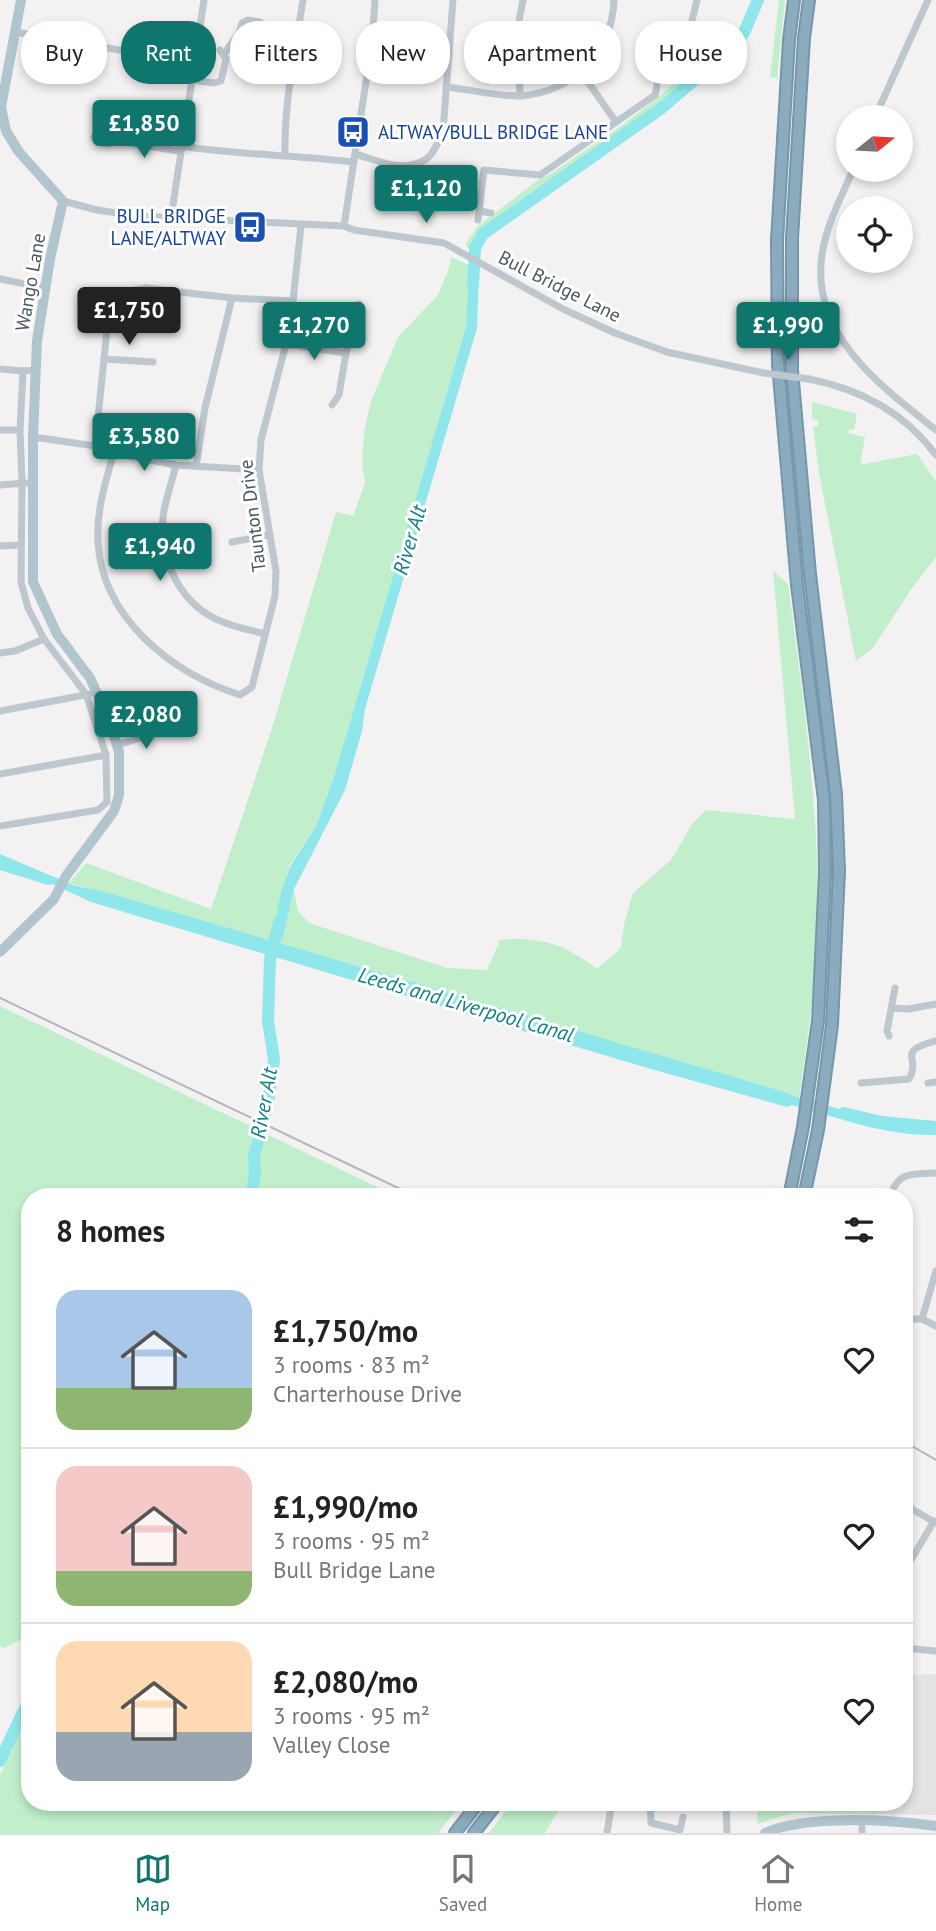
<!DOCTYPE html>
<html lang="en">
<head>
<meta charset="utf-8">
<style>
	:root { --surface:#fff; --page:#f6f6f6; --text:#222; --muted:#767676; --line:#e0e0e0; --accent:#0f766e }
	body { margin:0; font-family:"PT Sans",sans-serif; background:var(--page); color:var(--text); height:100vh; display:flex; flex-direction:column; font-size:26px; white-space:nowrap }
	* { box-sizing:border-box; margin:0 }
	p { font-size:23px; color:var(--muted) }
	.icon { flex:none; width:38px; height:38px; fill:none; stroke:currentColor; stroke-width:2; stroke-linecap:round; stroke-linejoin:round }
	.map { position:relative; flex:1; overflow:hidden }
	.side { position:absolute; left:21px; top:1188px; width:892px; height:623px; display:flex; flex-direction:column; background:var(--surface); border-radius:28px; box-shadow:0 4px 10px #0003 }
	.side>* { flex:none }
	.banner { position:absolute; left:21px; top:21px; width:894px; height:63px; display:flex; gap:14px }
	.needle { width:46px; rotate:72deg }
	.buttons { position:absolute; left:836px; top:105px; display:grid; gap:14px }
	.buttons a { display:grid; place-items:center; width:77px; height:77px; border-radius:50%; background:var(--surface); box-shadow:0 4px 10px #0003; font-size:35px }
	.price { position:absolute; translate:-50% -60px; padding:0 16px; border-radius:7px; background:var(--accent); color:#fff; font-size:23px; line-height:46px; filter:drop-shadow(0 2px 4px #0008) }
	.price::after { content:''; position:absolute; left:50%; top:42px; width:21px; height:16px; margin-left:-10px; background:inherit; clip-path:polygon(0 0,100% 0,50% 100%) }
	.price.current { background:#222; color:#fff }
	ul { padding:0; list-style:none }
	li { display:flex; align-items:center; gap:21px; height:175px; padding:0 35px }
	li+li { border-top:2px solid var(--line) }
	li span { display:grid; place-items:center; flex:none; width:196px; height:140px; border-radius:21px; color:#555 }
	li>.icon { margin-inline-start:auto }
	span .icon { width:84px; height:84px; fill:#fffc; stroke-width:1 }
	li b { font-size:30px }
	h2 { display:flex; justify-content:space-between; align-items:center; height:84px; padding:0 35px; font-size:30px }
	.pill { padding:0 24px; border-radius:28px; background:var(--surface); box-shadow:0 4px 10px #0003; font-size:24px; line-height:63px }
	.pill.current { background:var(--accent); color:#fff }
	.tab-bar { display:flex; justify-content:space-around; align-items:center; height:98px; border-top:2px solid var(--line); background:var(--surface); font-size:19px; color:var(--muted) }
	.tab-bar a { display:grid; justify-items:center; gap:4px }
	.tab-bar .current { color:var(--accent) }
	.map>svg:first-child { display:block }
	.education { fill:#e4e2e3 }
	.green { fill:#c1efcb }
	.water { fill:#8fe7eb }
	.lines { fill:none; stroke-linecap:round; stroke-linejoin:round }
	.river { stroke:#8fe7eb; stroke-width:12 }
	.highway-casing { stroke:#7597aa; stroke-width:14 }
	.minor { stroke:#bdc7cd; stroke-width:7 }
	.major { stroke:#b1c5ce; stroke-width:10 }
	.highway { stroke:#8aacbe; stroke-width:10 }
	.rail { stroke:#b3b7bb; stroke-width:2 }
	.minor-bridge { stroke:#bdc7cd; stroke-width:7 }
	.labels { text-anchor:middle; stroke-width:6; stroke-linejoin:round; paint-order:stroke }
	.transit-label { font-size:19px; fill:#164399; stroke:#fff; text-anchor:start }
	.street-label { font-size:19px; fill:#49575e; stroke:#fff }
	.water-label { font-size:21px; font-style:italic; fill:#107f84; stroke:#fff }
</style>
</head>
<body>
<div class="map">
<svg width="936" height="1833" viewBox="0 0 936 1833">
	<rect width="100%" height="100%" fill="#f3f1f1"/>
	<!-- education -->
	<polygon class="education" points="936,1674 936,1815 877,1814 877,1803 905,1802 905,1675"/>
	<!-- green -->
	<g class="green">
		<polygon points="751,0 754,0 740,34 719,57 644,115 534,194 530,192 532,195 481,232 476,232 480,235 473,251 467,247 466,243 478,226 542,177 549,175 624,124 728,41 739,29"/>
		<polygon points="779,0 785,0 777,78 770,77"/>
		<path d="M451,257L469,265L466,327L333,780L316,826L290,865L273,935L283,937L294,890L298,911L309,923L447,968L487,970L500,940C540,936 566,945 597,969L620,949L625,921L633,893L671,860L692,824L706,810L795,819L773,571L788,584C802,688 817,792 818,897C818,964 809,1032 799,1098L266,939L69,883L86,863L211,909L273,725L336,512L353,516L365,483L362,466L364,432L371,401L398,337L438,295L448,271Z"/>
		<polygon points="812,402 857,414 854,430 849,429 848,433 865,437 860,465 917,454 936,481 936,557 912,588 872,649 856,661 819,473 813,426 818,426 818,420 812,419"/>
		<polygon points="0,1006 398,1197 30,1197 30,1635 2,1649 0,1645"/>
		<polygon points="30,1711 30,1802 462,1803 438,1833 0,1833 0,1775"/>
		<polygon points="512,1803 512,1802 563,1803 545,1833 489,1833"/>
		<polygon points="758,1803 877,1803 877,1814 792,1813 757,1824"/>
	</g>
	<!-- water -->
	<g class="water">
		<polygon points="469,265 479,270 477,328 365,709 362,731 345,790 294,889 283,938 272,935 281,892 291,865 316,826 333,780 466,327"/>
		<path d="M0,854L73,885L108,893L266,939L788,1093L793,1096L839,1109L844,1107L882,1116L936,1121V1135C883,1136 841,1118 792,1105L787,1107L651,1069L157,922L91,902L52,884L48,885L0,870Z"/>
	</g>
	<g class="lines">
		<!-- river -->
		<g class="river">
			<polyline points="473,285 475,248 483,234 663,107 727,52 744,33 758,0"/>
			<polyline points="251,1197 255,1173 254,1157 268,1102 272,1077 274,1059 268,1021 270,959 279,922"/>
			<polyline points="0,1761 30,1697"/>
		</g>
		<defs>
			<g id="highway">
				<polyline points="789,1197 803,1127 818,1021 825,873 824,800 797,585 778,364 777,240 789,40 794,0"/>
				<polyline points="804,1197 818,1130 832,1025 839,871 836,794 810,574 792,370 792,238 804,38 809,0"/>
				<polyline points="455,1833 479,1802"/>
				<polyline points="474,1833 498,1802"/>
			</g>
		</defs>
		<!-- highway casing -->
		<use href="#highway" class="highway-casing"/>
		<!-- minor -->
		<g class="minor">
			<polyline points="16,32 194,63"/>
			<polyline points="224,54 239,33 242,23 248,20 260,22"/>
			<polyline points="581,72 616,122"/>
			<polyline points="192,80 214,83 221,81 226,59 220,50"/>
			<path d="M446,87C469,89 499,97 521,96C575,91 612,52 614,0"/>
			<polyline points="520,96 518,26 523,0"/>
			<polyline points="875,117 928,0"/>
			<polygon points="98,133 110,135 112,140 109,144 97,142 94,137"/>
			<polyline points="112,140 179,151"/>
			<path d="M180,146C238,155 296,155 353,162"/>
			<path d="M355,154C377,160 404,174 426,159C434,154 439,140 443,131L453,0"/>
			<path d="M285,155C284,102 295,52 303,0"/>
			<path d="M853,170C841,198 826,225 822,255C810,335 882,387 936,430"/>
			<polyline points="63,201 97,210 138,216 344,226 354,230 444,243 563,309 615,333 667,352 764,373"/>
			<polyline points="479,211 491,213"/>
			<polyline points="171,218 204,0"/>
			<path d="M478,220L484,170L540,175L655,95C659,84 657,61 663,54C669,48 681,43 688,37L697,0"/>
			<polyline points="344,226 372,42 375,0"/>
			<polyline points="0,279 45,288"/>
			<polyline points="286,344 346,353"/>
			<polyline points="104,359 153,362"/>
			<polyline points="0,369 23,371"/>
			<path d="M809,379C860,389 905,413 936,455"/>
			<polyline points="332,405 339,395 346,353 359,304"/>
			<polyline points="0,430 20,430"/>
			<polyline points="33,437 95,446 114,453 176,465 259,470"/>
			<polyline points="95,446 109,311 125,292 146,288 232,298 293,301"/>
			<path d="M114,453C105,482 96,513 98,543C103,619 172,673 240,695L252,687L275,596L276,571L259,470L261,440L286,344L293,301L301,226"/>
			<path d="M176,465C172,482 165,500 163,517C159,561 181,606 223,622C237,628 251,630 265,634"/>
			<polyline points="196,466 205,408 232,298"/>
			<polyline points="0,485 26,483"/>
			<polyline points="232,542 269,535"/>
			<polyline points="0,546 20,545"/>
			<polyline points="0,653 15,651 44,639"/>
			<polyline points="0,711 90,694"/>
			<polyline points="117,745 150,735 160,726"/>
			<polyline points="0,774 106,755"/>
			<polyline points="0,826 98,810 107,802 106,755 86,694 44,639 28,608 21,582 22,482 20,430 23,371 36,370"/>
			<polyline points="891,1008 908,1009 936,1004"/>
			<polyline points="889,1036 887,1031 895,988"/>
			<path d="M861,1083L909,1079C922,1057 894,1052 936,1041"/>
			<polyline points="928,1083 936,1082"/>
			<path d="M889,1197C900,1170 910,1175 936,1173"/>
			<polyline points="905,1319 922,1319 936,1326"/>
			<polyline points="922,1319 936,1271"/>
			<polyline points="905,1505 936,1523"/>
			<polyline points="905,1570 934,1521"/>
			<polyline points="905,1648 936,1651"/>
			<polyline points="650,1802 651,1823 680,1830 683,1817"/>
			<polyline points="726,1802 727,1833"/>
			<polyline points="607,1833 612,1802"/>
			<polyline points="862,1833 862,1821"/>
		</g>
		<!-- major -->
		<g class="major">
			<polyline points="0,952 54,899 66,876 114,811 119,795 119,752 110,722 90,678 57,634 33,582 33,437 37,341 50,259 63,201 19,152 6,131 1,107 21,0"/>
			<path d="M765,1833C807,1814 891,1820 936,1826"/>
		</g>
		<!-- highway -->
		<use href="#highway" class="highway"/>
		<!-- rail -->
		<g class="rail">
			<polyline points="0,998 417,1197"/>
			<polyline points="905,1442 936,1460"/>
		</g>
		<!-- minor-bridge -->
		<polyline class="minor-bridge" points="764,373 809,379"/>
	</g>
	<!-- icons -->
	<defs>
		<symbol id="bus-square" viewBox="-11 -11 22 22"><rect x="-9" y="-9" width="18" height="18" rx="4" fill="#1a4fb4" stroke="#fff"/><path d="M-5-6H5V4H4V6H2V4H-2V6H-4V4H-5ZM-3.5-4V0h7V-4ZM-3.5 1.2v1.5H-2V1.2ZM2 1.2v1.5H3.5V1.2Z" fill="#fff"/></symbol>
	</defs>
	<g fill-rule="evenodd">
		<use href="#bus-square" x="334" y="113" width="38" height="38"/>
		<use href="#bus-square" x="231" y="208" width="38" height="38"/>
	</g>
	<g class="labels">
		<!-- transit labels -->
		<g class="transit-label">
			<text x="378" y="139">ALTWAY/BULL BRIDGE LANE</text>
			<text x="226" y="223" text-anchor="end">BULL BRIDGE<tspan x="226" dy="22">LANE/ALTWAY</tspan></text>
		</g>
		<!-- street labels -->
		<g class="street-label">
			<text transform="translate(30 282) rotate(-80)" y="7">Wango Lane</text>
			<text transform="translate(560 286) rotate(27)" y="7">Bull Bridge Lane</text>
			<text transform="translate(252 516) rotate(-97)" y="7">Taunton Drive</text>
		</g>
		<!-- water labels -->
		<g class="water-label">
			<text transform="translate(410 540) rotate(-74)" y="7">River Alt</text>
			<text transform="translate(466 1005) rotate(16)" y="7">Leeds and Liverpool Canal</text>
			<text transform="translate(264 1103) rotate(-80)" y="7">River Alt</text>
		</g>
	</g>
</svg>
<div class="buttons">
<a><svg class="needle" viewBox="-14 -14 28 28"><path d="M0-13l5 13h-10z" fill="#e53935"/><path d="M0 13l5-13h-10z" fill="#767676"/></svg></a>
<a><svg class="icon" aria-label="locate" viewBox="0 0 24 24"><circle cx="12" cy="12" r="6"/><path d="M12 2v4M12 18v4M2 12h4M18 12h4"/></svg></a>
</div>
<b class="price" style="left:144px;top:160px">£1,850</b>
<b class="price" style="left:426px;top:225px">£1,120</b>
<b class="price current" style="left:129px;top:347px">£1,750</b>
<b class="price" style="left:314px;top:362px">£1,270</b>
<b class="price" style="left:788px;top:362px">£1,990</b>
<b class="price" style="left:144px;top:473px">£3,580</b>
<b class="price" style="left:160px;top:583px">£1,940</b>
<b class="price" style="left:146px;top:751px">£2,080</b>
<div class="banner">
<a class="pill">Buy</a>
<a class="pill current">Rent</a>
<a class="pill">Filters</a>
<a class="pill">New</a>
<a class="pill">Apartment</a>
<a class="pill">House</a>
</div>
<section class="side">
<h2>8 homes<svg class="icon" aria-label="filters" viewBox="0 0 24 24"><path d="M4 7h16M4 17h16"/><circle cx="9" cy="7" r="2"/><circle cx="15" cy="17" r="2"/></svg></h2>
<ul>
<li><span style="background:linear-gradient(#a9c7e8 70%,#8fb573 0)"><svg class="icon" aria-label="home" viewBox="0 0 24 24"><path d="M3 11l9-7 9 7M6 9v11h12V9"/></svg></span><div><b>£1,750/mo</b><p>3 rooms · 83 m²</p><p>Charterhouse Drive</p></div><svg class="icon" aria-label="heart" viewBox="0 0 24 24"><path d="M12 20l-8-8c-3-5 5-10 8-4 3-6 11-1 8 4z"/></svg></li>
<li><span style="background:linear-gradient(#f6c9c9 75%,#8fb573 0)"><svg class="icon" aria-label="home" viewBox="0 0 24 24"><path d="M3 11l9-7 9 7M6 9v11h12V9"/></svg></span><div><b>£1,990/mo</b><p>3 rooms · 95 m²</p><p>Bull Bridge Lane</p></div><svg class="icon" aria-label="heart" viewBox="0 0 24 24"><path d="M12 20l-8-8c-3-5 5-10 8-4 3-6 11-1 8 4z"/></svg></li>
<li><span style="background:linear-gradient(#ffd9b3 65%,#9aa5b1 0)"><svg class="icon" aria-label="home" viewBox="0 0 24 24"><path d="M3 11l9-7 9 7M6 9v11h12V9"/></svg></span><div><b>£2,080/mo</b><p>3 rooms · 95 m²</p><p>Valley Close</p></div><svg class="icon" aria-label="heart" viewBox="0 0 24 24"><path d="M12 20l-8-8c-3-5 5-10 8-4 3-6 11-1 8 4z"/></svg></li>
</ul>
</section>
</div>
<nav class="tab-bar">
<a class="current"><svg class="icon" aria-label="map" viewBox="0 0 24 24"><path d="M3 6l6-2 6 2 6-2v14l-6 2-6-2-6 2zM9 4v14M15 6v14"/></svg>Map</a>
<a><svg class="icon" aria-label="saved" viewBox="0 0 24 24"><path d="M7 4h10v16l-5-4-5 4z"/></svg>Saved</a>
<a><svg class="icon" aria-label="home" viewBox="0 0 24 24"><path d="M3 11l9-7 9 7M6 9v11h12V9"/></svg>Home</a>
</nav>
</body>
</html>
